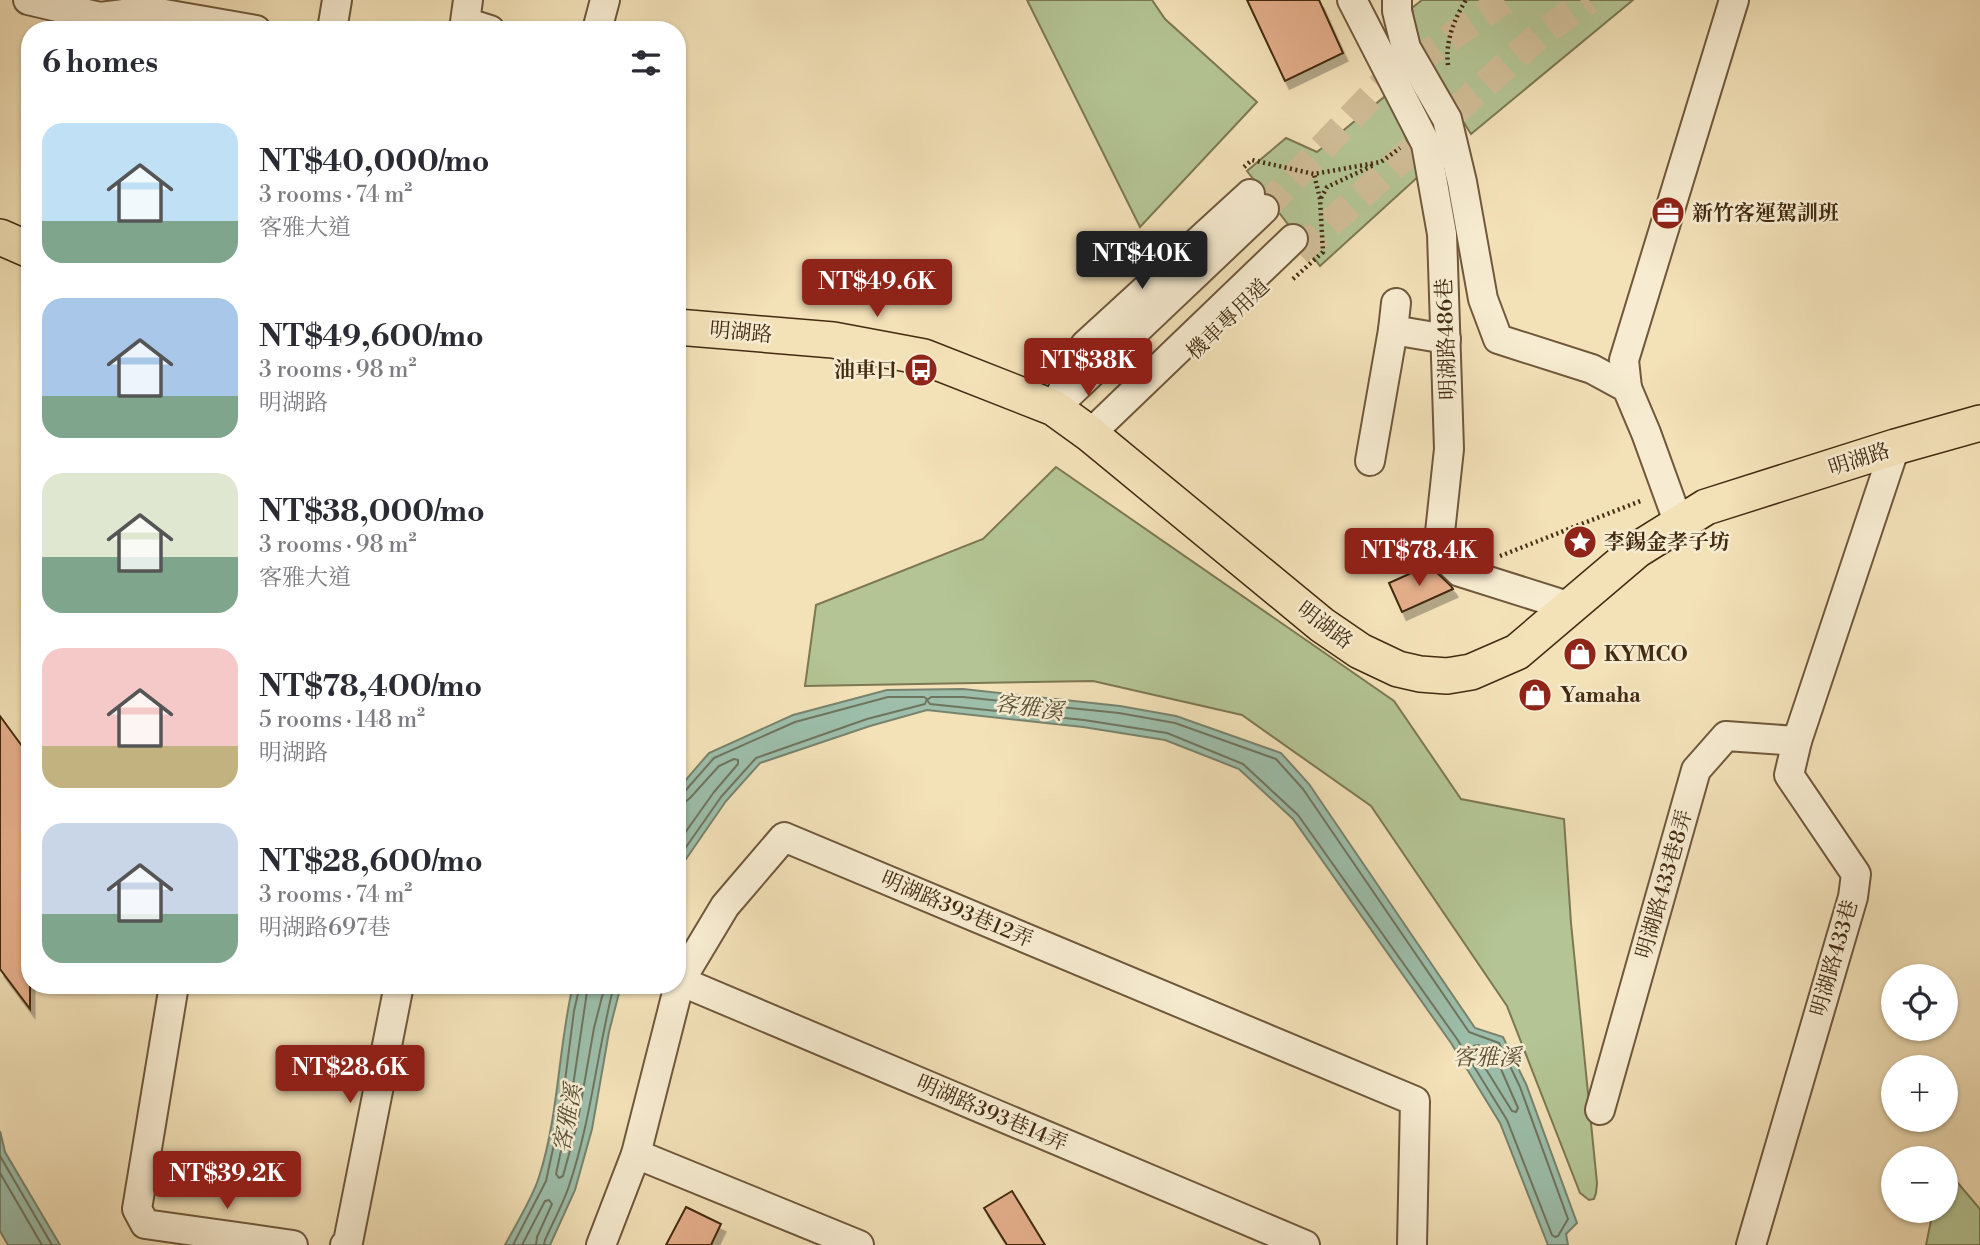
<!DOCTYPE html>
<html lang="en">
<head>
<meta charset="utf-8">
<style>
	:root { --surface:#fff; --page:#f2f2f3; --text:#2b2b33; --muted:#7c7c81; --accent:#8f2418 }
	body { margin:0; font-family:"Libre Bodoni","Noto Serif TC",serif; background:var(--page); color:var(--text); height:100vh; display:flex; flex-direction:column; font-size:26px; white-space:nowrap }
	* { box-sizing:border-box; margin:0 }
	p { font-size:23px; color:var(--muted) }
	.icon { flex:none; width:38px; height:38px; fill:none; stroke:currentColor; stroke-width:2; stroke-linecap:round; stroke-linejoin:round }
	.map { position:relative; flex:1; overflow:hidden }
	.drawer { position:absolute; left:21px; top:21px; width:665px; height:973px; display:flex; flex-direction:column; background:var(--surface); border-radius:28px; box-shadow:0 2px 5px #0004 }
	.drawer>* { flex:none }
	.fabs { position:absolute; left:1881px; top:964px; display:grid; gap:14px }
	.fabs a { display:grid; place-items:center; width:77px; height:77px; border-radius:50%; background:var(--surface); box-shadow:0 2px 5px #0004; font-size:35px }
	.price { position:absolute; translate:-50% -60px; padding:0 16px; border-radius:7px; background:var(--accent); color:#fff; font-size:23px; line-height:46px; filter:drop-shadow(0 2px 4px #0008) }
	.price::after { content:''; position:absolute; left:50%; top:42px; width:21px; height:16px; margin-left:-10px; background:inherit; clip-path:polygon(0 0,100% 0,50% 100%) }
	.price.current { background:#222; color:#fff }
	ul { padding:0; list-style:none }
	li { display:flex; align-items:center; gap:21px; height:175px; padding:0 21px }
	li span { display:grid; place-items:center; flex:none; width:196px; height:140px; border-radius:21px; color:#555 }
	li>.icon { margin-inline-start:auto }
	span .icon { width:84px; height:84px; fill:#fffc; stroke-width:1 }
	li b { font-size:30px }
	h2 { display:flex; justify-content:space-between; align-items:center; height:84px; padding:0 21px; font-size:30px }
	.map>svg:first-child { display:block }
	.green { fill:#b4c494; stroke:#7c7852; stroke-width:2 }
	.water { fill:#9cbeaa; stroke:#78836d; stroke-width:2 }
	.lines { fill:none; stroke-linecap:round; stroke-linejoin:round }
	.shore { stroke:#70745e; stroke-width:2 }
	.building { fill:#e4ae8b; stroke:#432b11; stroke-width:2; filter:url(#shadow) }
	.minor-tunnel { stroke:#d0bd97; stroke-width:28; stroke-dasharray:28 14; stroke-linecap:butt }
	.minor-casing { stroke:#6f583b; stroke-width:32 }
	.major-casing { stroke:#432b11; stroke-width:38 }
	.path { stroke:#432b11; stroke-width:4.5; stroke-dasharray:2 3.5; stroke-linecap:butt }
	.minor { stroke:#f7ecd1; stroke-width:28 }
	.major { stroke:#f3e1b8; stroke-width:35 }
	.labels { text-anchor:middle; stroke-width:5; stroke-linejoin:round; paint-order:stroke }
	.poi-label { font-size:21px; font-weight:bold; fill:#432b11; stroke:#f7ecd1; text-anchor:start }
	.street-label { font-size:21px; fill:#432b11; stroke:#f7ecd1 }
	.water-label { font-size:23px; font-style:italic; fill:#595037; stroke:#f7ecd1 }
</style>
</head>
<body>
<div class="map">
<svg width="1980" height="1245" viewBox="0 0 1980 1245">
	<defs>
		<filter id="shadow"><feDropShadow dx="4.5" dy="8" stdDeviation="0" flood-color="#0004"/></filter>
	</defs>
	<rect width="100%" height="100%" fill="#f3e1b8"/>
	<filter id="stains"><feTurbulence type="fractalNoise" baseFrequency=".00286" numOctaves="4"/><feColorMatrix values="0 0 0 0 .2 0 0 0 0 .09 0 0 0 0 .02 0 0 0 .5 -.17"/></filter>
	<radialGradient id="worn" r=".72"><stop offset=".6" stop-color="#630" stop-opacity="0"/><stop offset="1" stop-color="#630" stop-opacity=".3"/></radialGradient>
	<!-- green -->
	<g class="green">
		<polygon points="1027,0 1152,0 1165,19 1257,102 1140,227"/>
		<polygon points="1422,0 1633,0 1471,134 1419,50 1412,8"/>
		<polygon points="1389,93 1420,175 1320,266 1247,171 1286,138 1317,152"/>
		<polygon points="1056,467 1394,701 1461,799 1564,819 1571,923 1597,1183 1596,1193 1594,1199 1589,1200 1580,1193 1507,1006 1371,806 1242,715 1093,681 805,686 816,605 983,539"/>
		<polygon points="1946,1169 1980,1209 1980,1245 1926,1245 1933,1211 1946,1211"/>
	</g>
	<!-- water -->
	<g class="water">
		<polygon points="963,689 1120,706 1176,716 1281,753 1309,784 1475,1028 1503,1037 1526,1084 1577,1223 1566,1234 1568,1245 1548,1245 1500,1123 1451,1043 1293,819 1239,769 1165,740 1083,727 927,710 870,726 760,763 726,801 677,872 677,790 709,753 793,715 887,690"/>
		<path d="M573,985H621L609,1032L592,1129L575,1190L550,1245H505C515,1226 533,1197 539,1177C559,1115 558,1048 573,985Z"/>
		<polygon points="0,1131 5,1152 60,1245 8,1245 0,1231"/>
	</g>
	<g class="lines">
		<!-- shore -->
		<g class="shore">
			<polygon points="931,697 963,697 1119,713 1175,723 1276,759 1303,789 1469,1032 1499,1043 1520,1087 1568,1219 1558,1236 1555,1237 1552,1235 1507,1120 1457,1039 1298,815 1243,764 1167,733 1084,720 930,704 927,700"/>
			<polyline points="677,794 685,791 714,758 795,722 888,697 924,697 927,699 925,704 867,719 756,758 721,797 677,860"/>
			<polyline points="677,803 685,802 690,798 719,766 734,759 738,760 738,764 714,792 677,844"/>
			<polyline points="588,985 569,1113 556,1174 559,1178 563,1176 577,1125 594,1028 605,985"/>
			<polygon points="1478,1045 1493,1051 1518,1108 1516,1112 1512,1111 1474,1050 1474,1046"/>
			<polyline points="0,1156 52,1245"/>
			<polyline points="0,1173 42,1245"/>
			<polyline points="513,1245 546,1181 561,1112 574,1011 580,985"/>
			<polyline points="522,1245 545,1201 549,1200 552,1204 537,1237 536,1245"/>
			<path d="M544,1245L545,1240C553,1222 563,1204 569,1186C591,1121 597,1052 614,985"/>
		</g>
	</g>
	<!-- building -->
	<g class="building">
		<polygon points="1247,0 1319,0 1343,53 1285,81"/>
		<polygon points="1429,565 1451,586 1453,589 1402,612 1389,583"/>
		<polygon points="0,716 30,757 30,1009 0,969"/>
		<polygon points="1012,1191 1045,1245 1007,1245 984,1208"/>
		<polygon points="686,1207 721,1224 711,1245 666,1245"/>
	</g>
	<g class="lines">
		<!-- minor-tunnel -->
		<g class="minor-tunnel">
			<polyline points="1264,209 1382,85 1504,0"/>
			<polyline points="1298,252 1542,33 1589,0"/>
		</g>
		<defs>
			<g id="minor">
				<polyline points="28,0 100,17 147,11 256,30"/>
				<polyline points="468,0 465,22 490,30"/>
				<polyline points="1352,0 1426,144 1442,234 1449,449 1438,551 1460,572 1571,607"/>
				<polyline points="1397,0 1397,11 1406,48 1447,119 1462,182 1483,299 1498,339 1592,369 1627,388 1646,433 1679,524"/>
				<polyline points="332,30 337,0"/>
				<polyline points="597,30 605,0"/>
				<polyline points="1393,330 1446,339"/>
				<polyline points="1627,388 1624,360 1734,0"/>
				<polyline points="1068,395 1264,209"/>
				<polyline points="1054,408 1085,345 1250,194"/>
				<polyline points="1090,434 1293,239"/>
				<polyline points="1370,461 1393,330 1396,303"/>
				<polyline points="680,981 1305,1245"/>
				<polyline points="174,985 137,1209 145,1224 293,1245"/>
				<polyline points="1600,1110 1696,770 1726,736 1797,741"/>
				<polyline points="636,1154 859,1245"/>
				<polyline points="345,1245 348,1242 399,985"/>
				<polyline points="601,1245 636,1154 680,981 725,906 784,837 1415,1101 1412,1245"/>
				<polyline points="1751,1245 1853,897 1856,874 1789,775 1797,741 1895,447"/>
			</g>
			<g id="major">
				<polyline points="0,237 30,250"/>
				<polyline points="677,327 833,340 924,357 1054,408 1090,434 1322,625 1360,651 1398,669 1420,674 1447,676 1471,672 1517,652 1637,550 1706,507 1895,447 1980,423"/>
			</g>
		</defs>
		<!-- minor casing -->
		<use href="#minor" class="minor-casing"/>
		<!-- major casing -->
		<use href="#major" class="major-casing"/>
		<!-- path -->
		<g class="path">
			<path d="M1448,65C1445,42 1454,19 1466,0"/>
			<polyline points="1244,167 1252,160 1314,174 1381,162 1400,148"/>
			<polyline points="1321,198 1327,187 1374,165"/>
			<polyline points="1293,279 1323,252 1320,199 1314,174"/>
			<polyline points="1500,556 1643,500"/>
		</g>
		<!-- minor -->
		<use href="#minor" class="minor"/>
		<!-- major -->
		<use href="#major" class="major"/>
	</g>
	<!-- icons -->
	<defs>
		<symbol id="office-disc" viewBox="-11 -11 22 22"><circle r="9.5" fill="#8f2418" stroke="#f7ecd1"/><path d="M-6-3h4V-5.5h4V-3h4V5H-6ZM-1-4.5V-3h2v-1.5ZM-6 0V1H6V0Z" fill="#fff"/></symbol>
		<symbol id="bus-disc" viewBox="-11 -11 22 22"><circle r="9.5" fill="#8f2418" stroke="#f7ecd1"/><path d="M-5-6H5V4H4V6H2V4H-2V6H-4V4H-5ZM-3.5-4V0h7V-4ZM-3.5 1.2v1.5H-2V1.2ZM2 1.2v1.5H3.5V1.2Z" fill="#fff"/></symbol>
		<symbol id="sight-disc" viewBox="-11 -11 22 22"><circle r="9.5" fill="#8f2418" stroke="#f7ecd1"/><path d="M0-6L1.8-2.2L6-1.7L2.9 1.2L3.7 5.4L0 3.3L-3.7 5.4L-2.9 1.2L-6-1.7L-1.8-2.2Z" fill="#fff"/></symbol>
		<symbol id="shop-disc" viewBox="-11 -11 22 22"><circle r="9.5" fill="#8f2418" stroke="#f7ecd1"/><path d="M-5-2.5h2.3a2.7 3.5 0 0 1 5.4 0H5L5.5 6h-11ZM-1.5-2.5h3a1.5 2.3 0 0 0-3 0Z" fill="#fff"/></symbol>
	</defs>
	<g fill-rule="evenodd">
		<use href="#office-disc" x="1649" y="194" width="38" height="38"/>
		<use href="#bus-disc" x="902" y="351" width="38" height="38"/>
		<use href="#sight-disc" x="1561" y="523" width="38" height="38"/>
		<use href="#shop-disc" x="1561" y="635" width="38" height="38"/>
		<use href="#shop-disc" x="1516" y="676" width="38" height="38"/>
	</g>
	<g class="labels">
		<!-- poi labels -->
		<g class="poi-label">
			<text x="1692" y="220">新竹客運駕訓班</text>
			<text x="897" y="377" text-anchor="end">油車口</text>
			<text x="1604" y="549">李錫金孝子坊</text>
			<text x="1604" y="661">KYMCO</text>
			<text x="1560" y="702">Yamaha</text>
		</g>
		<!-- street labels -->
		<g class="street-label">
			<text transform="translate(1228 319) rotate(-44)" y="7">機車專用道</text>
			<text transform="translate(741 332) rotate(5)" y="7">明湖路</text>
			<text transform="translate(1446 339) rotate(-92)" y="7">明湖路486巷</text>
			<text transform="translate(1859 459) rotate(-18)" y="7">明湖路</text>
			<text transform="translate(1325 625) rotate(37)" y="7">明湖路</text>
			<text transform="translate(1664 884) rotate(-74)" y="7">明湖路433巷8弄</text>
			<text transform="translate(957 909) rotate(23)" y="7">明湖路393巷12弄</text>
			<text transform="translate(1834 958) rotate(-74)" y="7">明湖路433巷</text>
			<text transform="translate(992 1113) rotate(23)" y="7">明湖路393巷14弄</text>
		</g>
		<!-- water labels -->
		<g class="water-label">
			<text transform="translate(1029 707) rotate(8)" y="8">客雅溪</text>
			<text x="1487" y="1065">客雅溪</text>
			<text transform="translate(567 1118) rotate(-79)" y="8">客雅溪</text>
		</g>
	</g>
	<rect width="100%" height="100%" filter="url(#stains)"/>
	<rect width="100%" height="100%" fill="url(#worn)"/>
</svg>
<div class="fabs">
<a><svg class="icon" aria-label="locate" viewBox="0 0 24 24"><circle cx="12" cy="12" r="6"/><path d="M12 2v4M12 18v4M2 12h4M18 12h4"/></svg></a>
<a>+</a>
<a>−</a>
</div>
<b class="price current" style="left:1142px;top:291px">NT$40K</b>
<b class="price" style="left:877px;top:319px">NT$49.6K</b>
<b class="price" style="left:1088px;top:398px">NT$38K</b>
<b class="price" style="left:1419px;top:588px">NT$78.4K</b>
<b class="price" style="left:350px;top:1105px">NT$28.6K</b>
<b class="price" style="left:227px;top:1211px">NT$39.2K</b>
<section class="drawer">
<h2>6 homes<svg class="icon" aria-label="filters" viewBox="0 0 24 24"><path d="M4 7h16M4 17h16"/><circle cx="9" cy="7" r="2"/><circle cx="15" cy="17" r="2"/></svg></h2>
<ul>
<li><span style="background:linear-gradient(#bfe0f5 70%,#7fa58c 0)"><svg class="icon" aria-label="home" viewBox="0 0 24 24"><path d="M3 11l9-7 9 7M6 9v11h12V9"/></svg></span><div><b>NT$40,000/mo</b><p>3 rooms · 74 m²</p><p>客雅大道</p></div></li>
<li><span style="background:linear-gradient(#a9c7e8 70%,#7fa58c 0)"><svg class="icon" aria-label="home" viewBox="0 0 24 24"><path d="M3 11l9-7 9 7M6 9v11h12V9"/></svg></span><div><b>NT$49,600/mo</b><p>3 rooms · 98 m²</p><p>明湖路</p></div></li>
<li><span style="background:linear-gradient(#dfe7d0 60%,#7fa58c 0)"><svg class="icon" aria-label="home" viewBox="0 0 24 24"><path d="M3 11l9-7 9 7M6 9v11h12V9"/></svg></span><div><b>NT$38,000/mo</b><p>3 rooms · 98 m²</p><p>客雅大道</p></div></li>
<li><span style="background:linear-gradient(#f6c9c9 70%,#c2b280 0)"><svg class="icon" aria-label="home" viewBox="0 0 24 24"><path d="M3 11l9-7 9 7M6 9v11h12V9"/></svg></span><div><b>NT$78,400/mo</b><p>5 rooms · 148 m²</p><p>明湖路</p></div></li>
<li><span style="background:linear-gradient(#c9d6e8 65%,#7fa58c 0)"><svg class="icon" aria-label="home" viewBox="0 0 24 24"><path d="M3 11l9-7 9 7M6 9v11h12V9"/></svg></span><div><b>NT$28,600/mo</b><p>3 rooms · 74 m²</p><p>明湖路697巷</p></div></li>
</ul>
</section>
</div>
</body>
</html>
